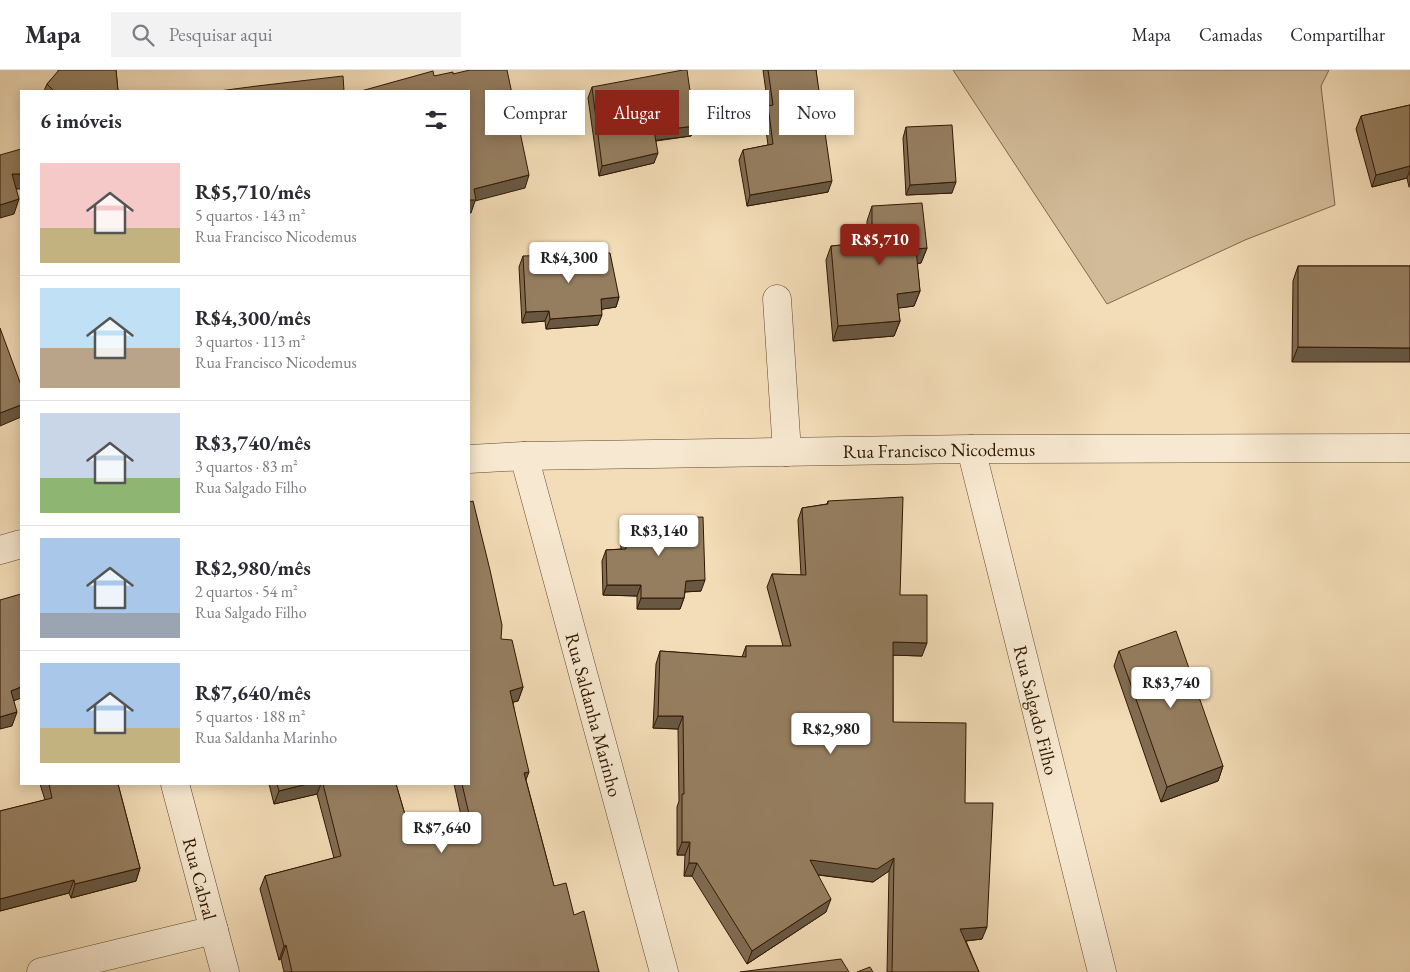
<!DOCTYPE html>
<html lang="pt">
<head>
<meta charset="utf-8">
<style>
	:root { --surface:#fff; --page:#f2f2f3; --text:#2b2b33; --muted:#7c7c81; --line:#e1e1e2; --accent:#8f2418 }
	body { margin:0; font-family:"EB Garamond",serif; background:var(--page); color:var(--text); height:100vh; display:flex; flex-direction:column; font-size:19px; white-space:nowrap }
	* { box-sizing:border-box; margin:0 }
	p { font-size:16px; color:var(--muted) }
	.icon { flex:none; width:28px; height:28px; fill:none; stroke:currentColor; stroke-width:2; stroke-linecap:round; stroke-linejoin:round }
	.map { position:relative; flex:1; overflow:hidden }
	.sheet { position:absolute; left:20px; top:20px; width:450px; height:695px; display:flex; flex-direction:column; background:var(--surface); border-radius:0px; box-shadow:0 2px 12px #0003 }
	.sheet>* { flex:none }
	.guide { position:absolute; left:485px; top:20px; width:475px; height:45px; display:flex; gap:10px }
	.price { position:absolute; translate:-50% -42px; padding:0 11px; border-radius:5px; background:#fff; color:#222; font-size:16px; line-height:32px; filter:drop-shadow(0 1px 2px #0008) }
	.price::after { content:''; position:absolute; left:50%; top:30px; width:15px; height:11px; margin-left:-8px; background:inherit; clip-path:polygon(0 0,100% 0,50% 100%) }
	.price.on { background:var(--accent); color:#fff }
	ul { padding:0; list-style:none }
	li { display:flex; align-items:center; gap:15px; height:125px; padding:0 20px }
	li+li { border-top:1px solid var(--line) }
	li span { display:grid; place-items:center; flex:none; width:140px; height:100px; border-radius:0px; color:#555 }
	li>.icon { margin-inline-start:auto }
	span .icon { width:60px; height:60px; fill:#fffc; stroke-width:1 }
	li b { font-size:21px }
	h2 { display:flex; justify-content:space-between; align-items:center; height:60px; padding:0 20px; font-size:21px }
	.tag { padding:0 18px; border-radius:0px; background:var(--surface); box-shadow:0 2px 12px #0003; font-size:18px; line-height:45px }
	.tag.on { background:var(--accent); color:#fff }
	header { display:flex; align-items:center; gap:30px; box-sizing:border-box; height:70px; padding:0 25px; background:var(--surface); border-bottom:1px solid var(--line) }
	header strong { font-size:24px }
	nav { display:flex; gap:28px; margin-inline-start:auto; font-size:18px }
	.search { width:350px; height:45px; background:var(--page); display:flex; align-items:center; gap:12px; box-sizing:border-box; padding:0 18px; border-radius:0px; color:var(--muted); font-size:19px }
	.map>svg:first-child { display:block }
	.green { fill:#d2bb99; stroke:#81694c }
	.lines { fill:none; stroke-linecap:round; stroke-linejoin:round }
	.minor-casing { stroke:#61482e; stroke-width:29 }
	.minor { stroke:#f7e9d1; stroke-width:28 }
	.wall { fill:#806c53; stroke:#301700 }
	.shaded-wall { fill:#685843; stroke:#301700 }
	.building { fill:#957e60; stroke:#301700 }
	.labels { text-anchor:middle; stroke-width:4.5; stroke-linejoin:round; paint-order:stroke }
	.street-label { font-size:19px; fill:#301700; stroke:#f7e9d1 }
</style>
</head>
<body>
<header>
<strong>Mapa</strong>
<div class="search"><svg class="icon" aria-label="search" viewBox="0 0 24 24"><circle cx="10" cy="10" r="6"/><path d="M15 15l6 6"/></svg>Pesquisar aqui</div>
<nav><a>Mapa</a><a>Camadas</a><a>Compartilhar</a></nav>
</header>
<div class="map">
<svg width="1410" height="902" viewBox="0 0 1410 902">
	<rect width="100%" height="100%" fill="#f3ddb8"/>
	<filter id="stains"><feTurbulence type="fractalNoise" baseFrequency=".004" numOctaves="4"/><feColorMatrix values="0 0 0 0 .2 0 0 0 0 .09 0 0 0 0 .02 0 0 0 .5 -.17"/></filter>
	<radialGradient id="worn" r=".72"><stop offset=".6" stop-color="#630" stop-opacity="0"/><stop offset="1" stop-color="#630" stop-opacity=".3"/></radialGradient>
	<!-- green -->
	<polygon class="green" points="953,0 1329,0 1321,16 1335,135 1245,170 1107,234"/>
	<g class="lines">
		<defs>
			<g id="minor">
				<polyline points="777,229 787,382"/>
				<path id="s1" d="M971,379L1102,902"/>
				<path id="s2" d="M524,386L664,902"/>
				<path id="s3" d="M469,389L524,386L971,379L1410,378"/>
				<polyline points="0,480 21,474"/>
				<path id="s4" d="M175,714L225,902"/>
				<polyline points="41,902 214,860"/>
			</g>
		</defs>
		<!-- minor casing -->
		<use href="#minor" class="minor-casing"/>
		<!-- minor -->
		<use href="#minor" class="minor"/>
	</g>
	<!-- wall -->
	<g class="wall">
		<polygon points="58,0 116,0 118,21 44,21 47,14 58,2"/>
		<polygon points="763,0 816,0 828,122 747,136 739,90 743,80 768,75 764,46 768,36"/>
		<polygon points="592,17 695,56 691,66 656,71 654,93 599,106 588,28"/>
		<polygon points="1410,35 1410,117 1409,117 1407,108 1372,117 1356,59 1361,46"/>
		<polygon points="906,57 952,123 906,125 903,68"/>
		<polygon points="872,136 927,178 921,193 917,194 920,221 914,236 898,238 900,251 894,266 833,271 826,190 831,176 867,173 867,151"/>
		<polygon points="523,186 619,227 616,237 602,239 598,255 546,259 545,251 522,253 519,197"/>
		<polygon points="1298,196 1410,196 1292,292 1293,211"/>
		<polygon points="828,431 900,525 922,586 893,585 893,652 965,733 982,869 966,871 979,902 887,902 889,801 873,812 818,805 826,842 747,894 692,806 684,806 685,785 677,785 677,737 679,731 678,659 653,658 656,594 660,581 742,587 746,576 783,576 767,517 772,504 801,505 798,450 802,438 827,434"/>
		<polygon points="624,450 701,521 685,522 684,528 680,539 637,539 637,526 603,525 602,491 606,480 621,479 620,460"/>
		<polygon points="501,569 523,617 518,631 513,632 526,710 554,816 574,845 599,902 284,902 281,889 279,890 260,819 265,806 334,788 317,724 274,734 269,714 396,714 413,772 464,759 454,714 469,714"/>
		<polygon points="1119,581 1223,696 1218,711 1161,732 1114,596"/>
		<polygon points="40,714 118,714 140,798 136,811 71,828 69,823 0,841 0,741 45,730"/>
	</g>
	<!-- shaded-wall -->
	<g class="shaded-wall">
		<polygon points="695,56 691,66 650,71 654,61"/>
		<polygon points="658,83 654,93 599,106 602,96"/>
		<polygon points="1410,96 1410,100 1407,108 1372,117 1376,105"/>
		<polygon points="12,104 21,104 21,119 6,119"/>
		<polygon points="529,105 525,118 475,131 471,143 469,143 469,130 474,119"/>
		<polygon points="832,111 828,122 747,136 750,125"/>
		<polygon points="956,112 952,123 906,125 910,115"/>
		<polygon points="19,129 14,144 0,148 0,135"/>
		<polygon points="927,178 921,193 911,194 916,179"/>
		<polygon points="920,221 914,236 892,239 897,224"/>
		<polygon points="619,227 616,237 597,240 601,229"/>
		<polygon points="549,241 545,251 522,253 526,242"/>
		<polygon points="602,245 598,255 546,259 550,249"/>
		<polygon points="900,251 894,266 833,271 838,256"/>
		<polygon points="1298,277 1410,278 1410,292 1292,292"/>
		<polygon points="21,335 21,347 0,356 0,343"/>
		<polygon points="705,510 701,521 682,522 686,511"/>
		<polygon points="607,515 641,515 637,526 603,525"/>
		<polygon points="641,528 684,528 680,539 637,539"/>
		<polygon points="893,572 927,573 922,586 888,585"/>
		<polygon points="21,617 21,628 6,634 11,621"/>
		<polygon points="523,617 518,631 505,634 510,621"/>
		<polygon points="17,642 12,656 0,659 0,647"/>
		<polygon points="658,646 683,646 678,659 653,658"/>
		<polygon points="1223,696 1218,711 1161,732 1167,717"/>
		<polygon points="529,702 524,715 524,703"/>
		<polygon points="307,714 321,714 317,724 274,734 279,721"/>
		<polygon points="682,772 690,772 685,785 677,785"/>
		<polygon points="894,788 889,801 873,812 805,803 810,790"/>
		<polygon points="689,793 697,793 692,806 684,806"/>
		<polygon points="140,798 136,811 71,828 75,814"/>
		<polygon points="74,810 69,823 0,841 0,829"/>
		<polygon points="831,829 826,842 747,894 752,881"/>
		<polygon points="987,857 982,869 956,872 960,859"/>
		<polygon points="286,875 281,889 279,890 284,876"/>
	</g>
	<!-- building -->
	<g class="building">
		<polygon points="59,0 116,0 118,21 54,21 47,14"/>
		<polygon points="470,0 507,0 529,105 474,119 476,130 469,130 469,21 361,21 433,1 434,6 453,2 453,4"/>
		<polygon points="683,0 687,0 695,56 654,61 658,83 602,96 592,17"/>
		<polygon points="768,0 816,0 832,111 750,125 743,80 773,74 768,36 773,35"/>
		<polygon points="343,6 344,21 219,21 257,16"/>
		<polygon points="1410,35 1410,96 1376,105 1361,46"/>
		<polygon points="952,55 956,112 910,115 906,57"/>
		<polygon points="21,79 21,104 12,104 19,129 0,135 0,85"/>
		<polygon points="922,133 927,178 916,179 920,221 897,224 900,251 838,256 831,176 872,172 872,136"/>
		<polygon points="610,183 619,227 601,229 602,245 550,249 549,241 526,242 523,186"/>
		<polygon points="1298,196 1410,196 1410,278 1298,277"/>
		<polygon points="0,258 21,315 21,335 0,343"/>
		<polygon points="903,427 900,525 927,525 927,573 893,572 893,652 966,653 965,733 993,733 987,857 960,859 979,902 892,902 894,788 877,799 810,790 831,829 752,881 697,793 689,793 690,772 682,772 682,724 684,724 683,646 658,646 660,581 746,587 746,576 791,576 772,504 806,505 802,438 828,434 828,431"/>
		<polygon points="473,431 490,500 502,555 501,569 512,570 523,617 510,621 529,702 524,703 554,816 566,813 574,845 584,841 599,902 292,902 286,875 284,876 265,806 341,786 323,714 396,714 413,772 472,757 462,714 469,714 469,432"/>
		<polygon points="703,447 705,510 686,511 684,528 641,528 641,515 607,515 606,480 626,479 624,450"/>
		<polygon points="21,524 21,617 11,621 17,642 0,647 0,530"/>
		<polygon points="1176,561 1223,696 1167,717 1119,581"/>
		<polygon points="49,714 118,714 140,798 75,814 74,810 0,829 0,741 52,728"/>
		<polygon points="277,714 307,714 279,721"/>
		<polygon points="841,889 849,902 740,902"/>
		<polygon points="870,897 873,902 857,902"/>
	</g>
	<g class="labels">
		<!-- street labels -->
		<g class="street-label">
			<text dy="7" stroke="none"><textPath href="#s3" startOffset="470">Rua Francisco Nicodemus</textPath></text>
			<text dy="7" stroke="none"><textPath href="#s1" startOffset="269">Rua Salgado Filho</textPath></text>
			<text dy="7" stroke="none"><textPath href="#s2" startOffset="268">Rua Saldanha Marinho</textPath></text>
			<text dy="7" stroke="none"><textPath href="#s4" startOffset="98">Rua Cabral</textPath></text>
		</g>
	</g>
	<rect width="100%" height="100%" filter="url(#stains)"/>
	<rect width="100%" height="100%" fill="url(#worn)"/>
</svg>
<b class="price on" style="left:880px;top:196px">R$5,710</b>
<b class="price" style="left:569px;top:214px">R$4,300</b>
<b class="price" style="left:659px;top:487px">R$3,140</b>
<b class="price" style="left:1171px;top:639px">R$3,740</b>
<b class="price" style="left:831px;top:685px">R$2,980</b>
<b class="price" style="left:442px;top:784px">R$7,640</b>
<div class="guide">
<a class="tag">Comprar</a>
<a class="tag on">Alugar</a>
<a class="tag">Filtros</a>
<a class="tag">Novo</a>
</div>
<section class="sheet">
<h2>6 imóveis<svg class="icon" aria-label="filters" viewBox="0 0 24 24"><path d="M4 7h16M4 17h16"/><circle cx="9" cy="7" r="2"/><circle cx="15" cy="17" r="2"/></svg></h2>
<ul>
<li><span style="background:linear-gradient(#f6c9c9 65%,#c2b280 0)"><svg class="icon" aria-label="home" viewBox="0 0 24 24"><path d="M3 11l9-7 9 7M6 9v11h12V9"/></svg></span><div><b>R$5,710/mês</b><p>5 quartos · 143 m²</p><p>Rua Francisco Nicodemus</p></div></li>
<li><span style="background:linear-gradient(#bfe0f5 60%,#b9a48a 0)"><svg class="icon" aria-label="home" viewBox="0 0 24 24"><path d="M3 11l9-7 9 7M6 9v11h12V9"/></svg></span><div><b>R$4,300/mês</b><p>3 quartos · 113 m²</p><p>Rua Francisco Nicodemus</p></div></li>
<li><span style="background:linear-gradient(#c9d6e8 65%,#8fb573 0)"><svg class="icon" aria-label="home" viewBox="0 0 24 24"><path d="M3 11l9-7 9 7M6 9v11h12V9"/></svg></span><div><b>R$3,740/mês</b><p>3 quartos · 83 m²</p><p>Rua Salgado Filho</p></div></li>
<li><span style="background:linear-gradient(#a9c7e8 75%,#9aa5b1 0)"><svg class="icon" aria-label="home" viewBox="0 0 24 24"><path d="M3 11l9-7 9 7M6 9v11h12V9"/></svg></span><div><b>R$2,980/mês</b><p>2 quartos · 54 m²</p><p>Rua Salgado Filho</p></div></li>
<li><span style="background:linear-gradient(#a9c7e8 65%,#c2b280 0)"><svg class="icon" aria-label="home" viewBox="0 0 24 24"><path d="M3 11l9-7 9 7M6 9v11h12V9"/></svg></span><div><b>R$7,640/mês</b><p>5 quartos · 188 m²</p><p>Rua Saldanha Marinho</p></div></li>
</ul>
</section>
</div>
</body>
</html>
